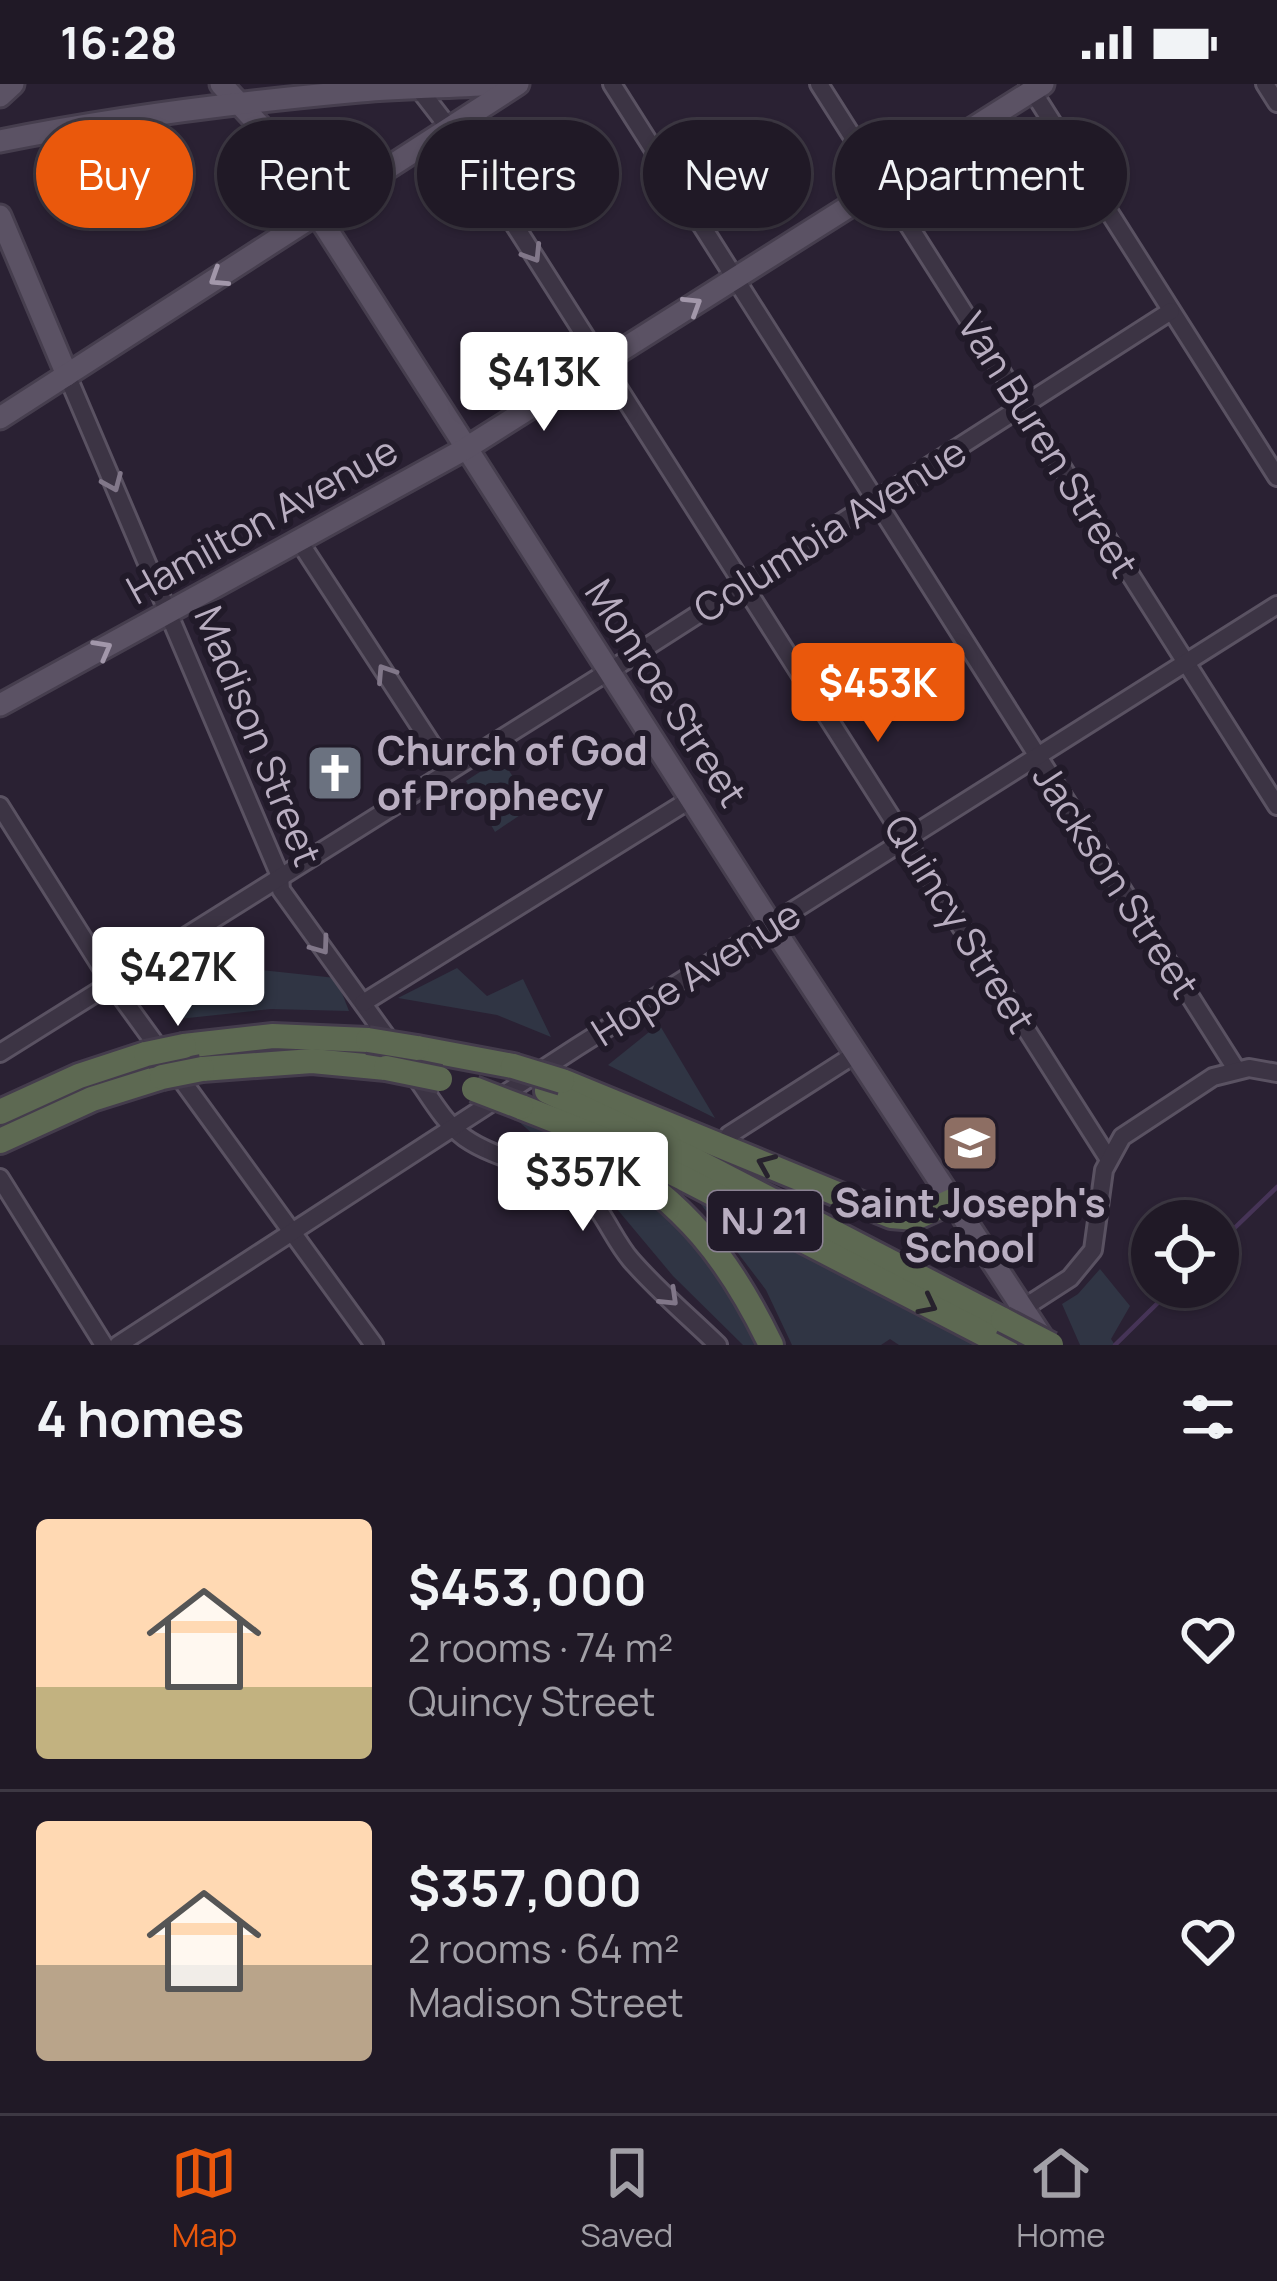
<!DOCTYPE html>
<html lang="en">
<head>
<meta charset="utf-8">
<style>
	:root { --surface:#201926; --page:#2d2632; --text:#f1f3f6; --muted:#a2a0a7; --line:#3d3843; --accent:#ea580c }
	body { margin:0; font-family:Manrope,sans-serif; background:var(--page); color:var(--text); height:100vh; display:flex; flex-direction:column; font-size:45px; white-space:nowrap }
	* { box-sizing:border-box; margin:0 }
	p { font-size:39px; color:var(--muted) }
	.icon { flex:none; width:66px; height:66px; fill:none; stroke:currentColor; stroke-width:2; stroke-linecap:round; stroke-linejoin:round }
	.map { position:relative; height:1261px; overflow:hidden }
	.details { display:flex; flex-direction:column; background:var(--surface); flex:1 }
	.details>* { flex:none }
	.top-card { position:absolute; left:36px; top:36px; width:1206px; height:108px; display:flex; gap:24px }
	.tools { position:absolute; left:1131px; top:1116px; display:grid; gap:24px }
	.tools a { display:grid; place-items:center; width:108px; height:108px; border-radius:50%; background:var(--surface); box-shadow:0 3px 9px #0004,0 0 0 3px var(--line); font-size:60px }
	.price { position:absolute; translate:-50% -102px; padding:0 27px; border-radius:12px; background:#fff; color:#222; font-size:39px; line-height:78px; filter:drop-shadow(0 3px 6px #0008) }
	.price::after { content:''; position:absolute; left:50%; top:72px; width:36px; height:27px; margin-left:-18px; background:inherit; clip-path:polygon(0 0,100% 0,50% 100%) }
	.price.active { background:var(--accent); color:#fff }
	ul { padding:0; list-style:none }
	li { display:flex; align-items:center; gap:36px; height:300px; padding:0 36px }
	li+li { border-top:3px solid var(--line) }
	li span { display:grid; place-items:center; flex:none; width:336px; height:240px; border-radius:12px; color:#555 }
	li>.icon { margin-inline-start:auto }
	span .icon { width:144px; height:144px; fill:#fffc; stroke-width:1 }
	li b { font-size:51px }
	h2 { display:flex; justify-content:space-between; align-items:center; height:144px; padding:0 36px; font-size:51px }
	.chip { padding:0 42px; border-radius:54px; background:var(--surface); box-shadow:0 3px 9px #0004,0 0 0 3px var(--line); font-size:42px; line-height:108px }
	.chip.active { background:var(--accent); color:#fff }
	.status { display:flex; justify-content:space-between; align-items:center; height:84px; padding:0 60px; background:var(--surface); direction:ltr }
	.status svg { height:33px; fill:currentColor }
	.tab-bar { display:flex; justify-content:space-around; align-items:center; height:168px; border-top:3px solid var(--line); background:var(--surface); font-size:33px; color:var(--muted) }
	.tab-bar a { display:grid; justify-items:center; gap:6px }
	.tab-bar .active { color:var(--accent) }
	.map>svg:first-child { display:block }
	.green { fill:#303544 }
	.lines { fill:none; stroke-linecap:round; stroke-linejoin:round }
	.stream { stroke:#463457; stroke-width:4.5 }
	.minor-casing { stroke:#5a5262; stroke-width:22 }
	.major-casing { stroke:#463e4e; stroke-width:27 }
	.highway-casing { stroke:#443c4c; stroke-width:30 }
	.minor { stroke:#3c3444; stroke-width:16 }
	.major { stroke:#5b5264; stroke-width:21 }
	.highway { stroke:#5d6952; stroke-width:24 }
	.highway-bridge-casing { stroke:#443c4c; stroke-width:30; stroke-linecap:butt }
	.highway-bridge { stroke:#5d6952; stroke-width:24 }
	.oneway { stroke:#817789 }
	.oneway2 { stroke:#a297aa }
	.oneway3 { stroke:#27222d }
	.labels { text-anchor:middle; stroke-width:12; stroke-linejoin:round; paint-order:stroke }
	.shield { fill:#211a29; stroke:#8b8293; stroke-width:3 }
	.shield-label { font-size:36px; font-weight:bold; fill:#b9aec1 }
	.street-label { font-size:39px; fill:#b9aec1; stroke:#211a29 }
	.poi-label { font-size:39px; font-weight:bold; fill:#b9aec1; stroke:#211a29; text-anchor:start }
</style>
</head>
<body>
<div class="status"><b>16:28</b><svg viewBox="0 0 49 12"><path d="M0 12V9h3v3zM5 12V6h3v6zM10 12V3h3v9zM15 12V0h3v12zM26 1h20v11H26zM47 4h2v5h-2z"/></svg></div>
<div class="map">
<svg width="1277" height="1261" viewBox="0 0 1277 1261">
	<rect width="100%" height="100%" fill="#2a2133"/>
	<!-- green -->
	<g class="green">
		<polygon points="501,674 532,723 495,748 466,697"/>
		<polygon points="209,857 222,882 336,894 349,927 271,925 179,935 155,898"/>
		<polygon points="457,884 487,912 523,895 551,953 497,931 398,914"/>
		<polygon points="659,940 715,1034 608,981"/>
		<polygon points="517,1036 579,1060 626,1089 713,1168 765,1261 743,1261 673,1192 617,1125 623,1101 553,1068"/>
		<polygon points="700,1119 980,1261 899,1261 890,1255 881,1261 792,1261 766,1206"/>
		<polygon points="1100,1185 1130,1222 1111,1255 1115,1261 1080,1261 1062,1220 1078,1210"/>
	</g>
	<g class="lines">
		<!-- stream -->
		<g class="stream">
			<polyline points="1218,1160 1277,1103"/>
			<polyline points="1115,1261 1174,1203"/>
		</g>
		<defs>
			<g id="minor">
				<polyline points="612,0 1236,985"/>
				<polyline points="819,0 1277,722"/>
				<polyline points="1028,0 1277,393"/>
				<polyline points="1265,0 1277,19"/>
				<polyline points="419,5 470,71 1108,1074"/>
				<polyline points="67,291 280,792 281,806 394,963"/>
				<polyline points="299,457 449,687"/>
				<polyline points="0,722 112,900 374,1261"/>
				<polyline points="363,919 691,715"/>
				<polyline points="0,969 625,577 1171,227"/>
				<path d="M413,989C429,1011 443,1038 465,1054C501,1079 549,1080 583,1108C604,1127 613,1155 631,1176C657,1206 689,1233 718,1261"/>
				<polyline points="729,1051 857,969"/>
				<polyline points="0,1094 104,1261"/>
				<polyline points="1022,1225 1070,1194 1093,1166 1104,1086 1122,1053 1213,993 1249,984 1277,989"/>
				<polyline points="118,1261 577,963 1277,521"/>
			</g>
			<g id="major">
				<polyline points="221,0 262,44 772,842 1045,1258"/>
				<polyline points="0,12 13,0"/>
				<path d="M0,57C118,33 239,18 360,7C406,3 453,3 499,0"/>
				<polyline points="0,132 67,291"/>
				<polyline points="0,334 518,0"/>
				<polyline points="0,621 465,365 1043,0"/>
			</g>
			<g id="highway">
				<polyline points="184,962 273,952 368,956"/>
				<polyline points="417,964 513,982"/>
				<polyline points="202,985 312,977 386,984"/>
				<polyline points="565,998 891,1132 915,1134 952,1117"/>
				<polyline points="547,1007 692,1075 1003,1236"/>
				<polyline points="521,1023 602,1055 683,1094 1005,1261"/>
				<polyline points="0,1028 79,992 146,970"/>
				<polyline points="0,1057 92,1015 162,993"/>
				<path d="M601,1068C685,1119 729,1174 771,1261"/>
			</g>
		</defs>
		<!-- minor casing -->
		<use href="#minor" class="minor-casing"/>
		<!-- major casing -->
		<use href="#major" class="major-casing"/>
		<!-- highway casing -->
		<use href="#highway" class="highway-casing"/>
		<!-- minor -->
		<use href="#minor" class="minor"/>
		<!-- major -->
		<use href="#major" class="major"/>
		<!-- highway -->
		<use href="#highway" class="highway"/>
		<defs>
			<g id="highway-bridge">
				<polyline points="368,956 417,964"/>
				<polyline points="146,970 184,962"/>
				<polyline points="513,982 562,997"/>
				<polyline points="386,984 440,995"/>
				<polyline points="162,993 202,985"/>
				<polyline points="474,1005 521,1023"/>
				<polyline points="1003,1236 1051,1261"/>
			</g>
		</defs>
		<!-- highway-bridge casing -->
		<use href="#highway-bridge" class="highway-bridge-casing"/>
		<!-- highway-bridge -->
		<use href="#highway-bridge" class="highway-bridge"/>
	</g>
	<!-- one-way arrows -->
	<defs><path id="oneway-chevron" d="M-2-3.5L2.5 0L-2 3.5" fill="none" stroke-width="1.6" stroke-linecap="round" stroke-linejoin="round" transform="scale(3)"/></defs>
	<g class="oneway">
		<use href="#oneway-chevron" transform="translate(533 170) rotate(58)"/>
		<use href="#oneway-chevron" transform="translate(113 399) rotate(67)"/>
		<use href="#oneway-chevron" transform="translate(385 589) rotate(-123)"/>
		<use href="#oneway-chevron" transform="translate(321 862) rotate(54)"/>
		<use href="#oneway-chevron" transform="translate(670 1214) rotate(44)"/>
	</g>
	<g class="oneway2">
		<use href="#oneway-chevron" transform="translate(218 194) rotate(147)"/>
		<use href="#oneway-chevron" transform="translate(693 221) rotate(-32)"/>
		<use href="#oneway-chevron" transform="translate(103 565) rotate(-29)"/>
	</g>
	<g class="oneway3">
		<use href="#oneway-chevron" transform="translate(766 1080) rotate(-157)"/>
		<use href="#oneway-chevron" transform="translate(928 1221) rotate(27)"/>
	</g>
	<!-- icons -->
	<defs>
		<symbol id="church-square" viewBox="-11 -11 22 22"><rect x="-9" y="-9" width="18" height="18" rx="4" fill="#6b7280" stroke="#211a29"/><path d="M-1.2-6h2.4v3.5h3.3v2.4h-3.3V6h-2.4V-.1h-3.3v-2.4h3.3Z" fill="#fff"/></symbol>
		<symbol id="school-square" viewBox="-11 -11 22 22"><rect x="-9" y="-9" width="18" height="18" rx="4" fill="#8d6e63" stroke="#211a29"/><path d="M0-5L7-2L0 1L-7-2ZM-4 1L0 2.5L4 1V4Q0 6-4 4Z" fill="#fff"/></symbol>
	</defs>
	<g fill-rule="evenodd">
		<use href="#church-square" x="302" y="656" width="66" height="66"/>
		<use href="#school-square" x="937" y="1026" width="66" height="66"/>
	</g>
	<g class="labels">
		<!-- shield labels -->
		<rect class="shield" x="708" y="1107" width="114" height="60" rx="9"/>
		<g class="shield-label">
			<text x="765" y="1150">NJ 21</text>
		</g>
		<!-- street labels -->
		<g class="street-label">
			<text transform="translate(1048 361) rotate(58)" y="14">Van Buren Street</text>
			<text transform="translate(262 436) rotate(-29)" y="14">Hamilton Avenue</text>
			<text transform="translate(830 446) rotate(-32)" y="14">Columbia Avenue</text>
			<text transform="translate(666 609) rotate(57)" y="14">Monroe Street</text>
			<text transform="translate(258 652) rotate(68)" y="14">Madison Street</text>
			<text transform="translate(1116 797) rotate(57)" y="14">Jackson Street</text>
			<text transform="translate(960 840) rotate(58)" y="14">Quincy Street</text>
			<text transform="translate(696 889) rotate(-32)" y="14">Hope Avenue</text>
		</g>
		<!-- poi labels -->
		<g class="poi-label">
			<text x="377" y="681">Church of God<tspan x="377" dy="45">of Prophecy</tspan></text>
			<text x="970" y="1133" text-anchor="middle">Saint Joseph's<tspan x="970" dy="45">School</tspan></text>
		</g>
	</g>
</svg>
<div class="tools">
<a><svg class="icon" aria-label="locate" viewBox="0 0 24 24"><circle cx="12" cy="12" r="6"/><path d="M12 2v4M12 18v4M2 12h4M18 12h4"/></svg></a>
</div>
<b class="price" style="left:544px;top:350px">$413K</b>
<b class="price active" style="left:878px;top:661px">$453K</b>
<b class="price" style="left:178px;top:945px">$427K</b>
<b class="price" style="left:583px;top:1150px">$357K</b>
<div class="top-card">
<a class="chip active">Buy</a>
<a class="chip">Rent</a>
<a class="chip">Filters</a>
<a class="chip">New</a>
<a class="chip">Apartment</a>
</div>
</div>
<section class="details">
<h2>4 homes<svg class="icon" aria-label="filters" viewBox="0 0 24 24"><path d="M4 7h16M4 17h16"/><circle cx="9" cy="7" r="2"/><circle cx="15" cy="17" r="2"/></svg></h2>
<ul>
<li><span style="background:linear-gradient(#ffd9b3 70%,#c2b280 0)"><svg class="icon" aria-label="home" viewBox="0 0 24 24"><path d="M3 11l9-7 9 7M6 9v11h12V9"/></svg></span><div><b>$453,000</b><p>2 rooms · 74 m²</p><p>Quincy Street</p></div><svg class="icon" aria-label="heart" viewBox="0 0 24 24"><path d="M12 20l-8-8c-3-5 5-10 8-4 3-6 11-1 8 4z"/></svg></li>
<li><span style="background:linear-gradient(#ffd9b3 60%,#b9a48a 0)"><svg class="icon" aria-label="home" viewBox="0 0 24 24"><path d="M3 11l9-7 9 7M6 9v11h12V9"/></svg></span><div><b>$357,000</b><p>2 rooms · 64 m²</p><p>Madison Street</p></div><svg class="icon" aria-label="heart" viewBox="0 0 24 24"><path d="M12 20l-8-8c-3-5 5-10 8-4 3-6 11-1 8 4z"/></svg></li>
</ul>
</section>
<nav class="tab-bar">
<a class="active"><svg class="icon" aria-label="map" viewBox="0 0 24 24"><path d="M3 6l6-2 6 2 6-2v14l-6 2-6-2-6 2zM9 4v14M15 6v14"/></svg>Map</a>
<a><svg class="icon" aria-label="saved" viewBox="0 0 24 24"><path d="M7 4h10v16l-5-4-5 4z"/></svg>Saved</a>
<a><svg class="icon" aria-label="home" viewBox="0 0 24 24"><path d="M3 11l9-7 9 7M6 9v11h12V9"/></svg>Home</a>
</nav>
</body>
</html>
